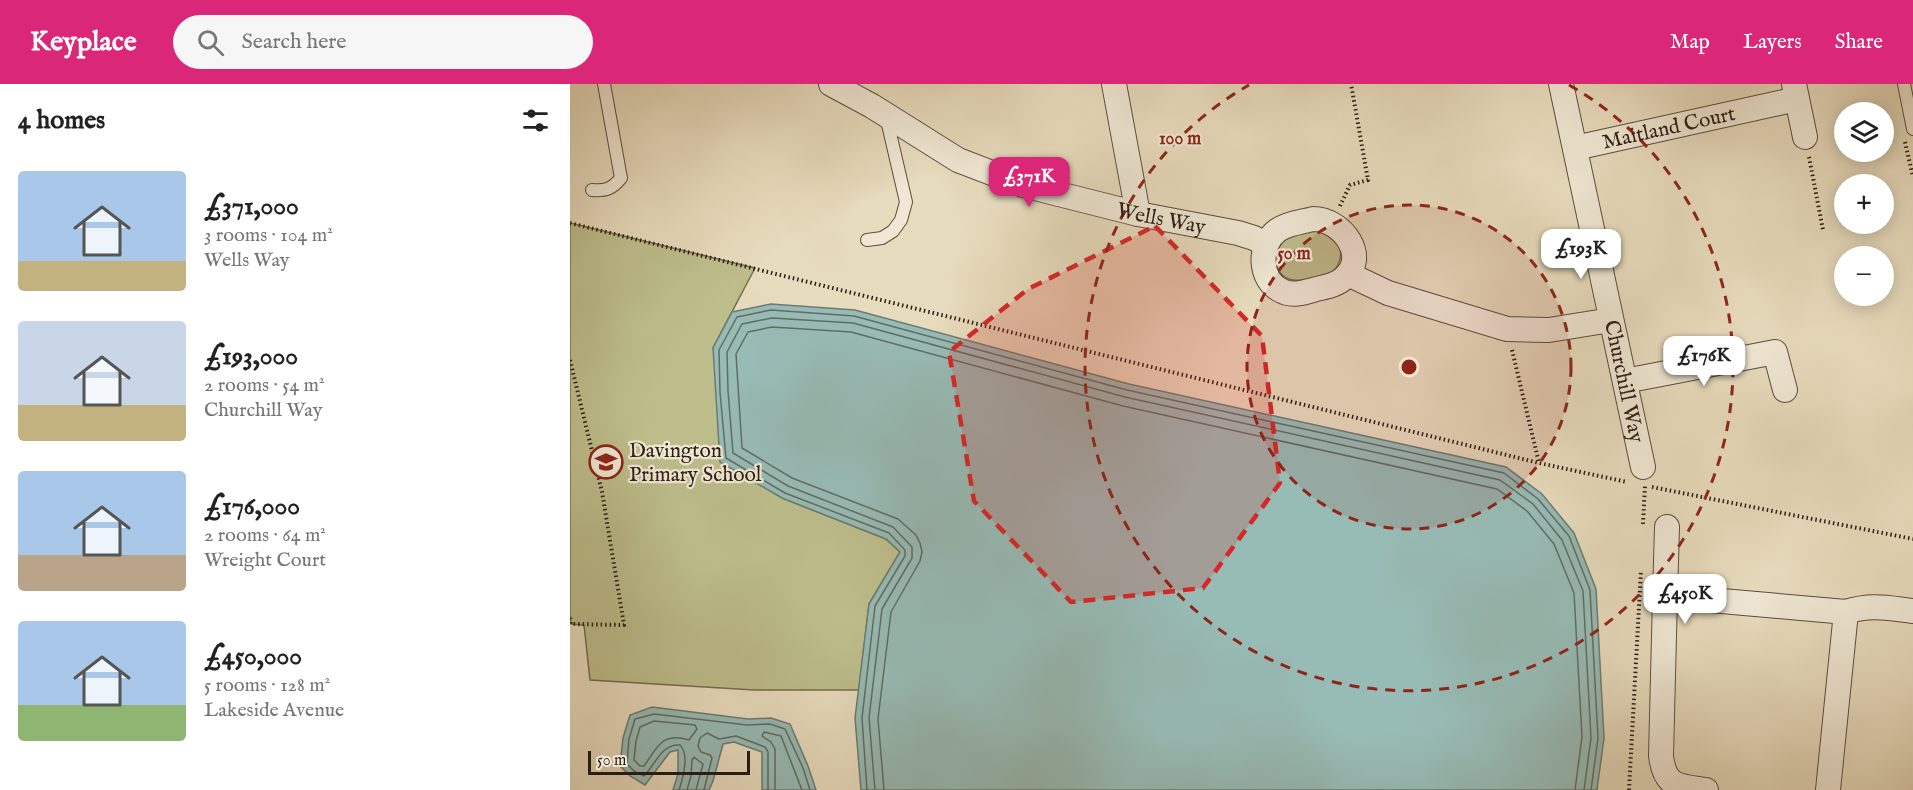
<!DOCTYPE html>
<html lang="en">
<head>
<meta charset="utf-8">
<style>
	:root { --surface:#fff; --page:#f6f6f6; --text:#222; --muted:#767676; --accent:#db2777 }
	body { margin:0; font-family:"IM FELL English",serif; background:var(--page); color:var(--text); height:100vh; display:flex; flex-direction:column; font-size:22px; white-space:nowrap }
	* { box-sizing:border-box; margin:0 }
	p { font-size:20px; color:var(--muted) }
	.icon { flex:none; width:33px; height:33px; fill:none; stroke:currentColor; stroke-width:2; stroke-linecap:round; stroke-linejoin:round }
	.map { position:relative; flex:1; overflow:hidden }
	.sheet { display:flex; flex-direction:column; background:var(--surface); width:570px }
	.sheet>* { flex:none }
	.fabs { position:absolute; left:1264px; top:18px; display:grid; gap:12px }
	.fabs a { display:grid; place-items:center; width:60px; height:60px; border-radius:50%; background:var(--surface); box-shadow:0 3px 15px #0003; font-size:30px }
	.scale { position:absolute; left:18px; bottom:15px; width:162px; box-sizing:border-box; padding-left:6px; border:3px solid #2c1e15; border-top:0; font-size:16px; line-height:21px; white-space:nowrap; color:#2c1e15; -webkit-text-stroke:4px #f0e8d5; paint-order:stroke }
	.price { position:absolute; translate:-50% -51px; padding:0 14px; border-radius:12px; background:#fff; color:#222; font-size:20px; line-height:39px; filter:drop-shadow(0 2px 3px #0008) }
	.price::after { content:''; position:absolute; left:50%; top:36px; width:18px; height:14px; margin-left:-9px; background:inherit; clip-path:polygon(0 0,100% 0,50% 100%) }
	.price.current { background:var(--accent); color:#fff }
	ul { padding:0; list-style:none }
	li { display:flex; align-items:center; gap:18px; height:150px; padding:0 18px }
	li span { display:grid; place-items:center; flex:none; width:168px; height:120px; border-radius:6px; color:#555 }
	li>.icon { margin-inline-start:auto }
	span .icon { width:72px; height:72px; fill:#fffc; stroke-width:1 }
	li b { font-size:26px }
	h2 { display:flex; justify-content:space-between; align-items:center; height:72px; padding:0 18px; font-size:26px }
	header { display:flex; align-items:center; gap:36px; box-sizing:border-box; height:84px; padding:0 30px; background:var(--accent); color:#fff }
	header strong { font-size:28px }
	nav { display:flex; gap:33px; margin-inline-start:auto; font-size:21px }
	.search { width:420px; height:54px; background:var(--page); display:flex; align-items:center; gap:15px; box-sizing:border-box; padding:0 21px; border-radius:33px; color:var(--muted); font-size:22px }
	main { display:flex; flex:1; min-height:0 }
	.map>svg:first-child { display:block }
	.green { fill:#bdbe8c; stroke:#746e50; stroke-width:1.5 }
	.water { fill:#97bbb5; stroke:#6c7c75; stroke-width:1.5 }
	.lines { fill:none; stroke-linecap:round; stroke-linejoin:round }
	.shore { stroke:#626c65; stroke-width:1.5 }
	.lane-casing { stroke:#5b4e3f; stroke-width:14 }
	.street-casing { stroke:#5b4e3f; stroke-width:26 }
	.path { stroke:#2c1e15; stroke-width:4; stroke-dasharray:1.5 3; stroke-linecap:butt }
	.lane { stroke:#f0e8d5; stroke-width:12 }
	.street { stroke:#f0e8d5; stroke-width:24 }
	.marked { fill:#d62828; fill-opacity:0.2; stroke:#d62828; stroke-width:4.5; stroke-dasharray:12 8; stroke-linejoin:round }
	.ring { fill:none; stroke:#8f2418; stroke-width:3; stroke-dasharray:10 8 }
	.labels { text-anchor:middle; stroke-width:4.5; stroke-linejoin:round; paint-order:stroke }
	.street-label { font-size:21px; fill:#2c1e15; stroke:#f0e8d5 }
	.poi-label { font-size:21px; fill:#2c1e15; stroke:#f0e8d5; text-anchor:start }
	.centre { fill:#8f2418; stroke:#f0e8d5; stroke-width:3 }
	.ring-label { font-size:18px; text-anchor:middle; font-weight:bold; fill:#8f2418; stroke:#f0e8d5; stroke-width:4.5; stroke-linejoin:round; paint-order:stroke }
</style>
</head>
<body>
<header>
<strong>Keyplace</strong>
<div class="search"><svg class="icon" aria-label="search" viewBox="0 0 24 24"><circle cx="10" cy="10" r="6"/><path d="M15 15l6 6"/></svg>Search here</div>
<nav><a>Map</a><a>Layers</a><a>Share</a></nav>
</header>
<main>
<section class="sheet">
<h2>4 homes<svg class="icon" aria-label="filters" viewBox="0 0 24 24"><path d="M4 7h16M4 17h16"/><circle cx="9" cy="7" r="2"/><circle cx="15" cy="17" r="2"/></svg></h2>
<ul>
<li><span style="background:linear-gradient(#a9c7e8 75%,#c2b280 0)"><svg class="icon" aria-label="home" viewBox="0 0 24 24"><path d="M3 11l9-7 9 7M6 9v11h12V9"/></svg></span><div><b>£371,000</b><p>3 rooms · 104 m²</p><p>Wells Way</p></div></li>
<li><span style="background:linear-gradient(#c9d6e8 70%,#c2b280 0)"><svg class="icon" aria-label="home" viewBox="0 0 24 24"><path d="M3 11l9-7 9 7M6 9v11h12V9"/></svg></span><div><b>£193,000</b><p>2 rooms · 54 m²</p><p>Churchill Way</p></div></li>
<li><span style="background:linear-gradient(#a9c7e8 70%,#b9a48a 0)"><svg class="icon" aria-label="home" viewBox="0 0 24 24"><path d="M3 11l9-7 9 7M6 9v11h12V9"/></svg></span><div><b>£176,000</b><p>2 rooms · 64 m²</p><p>Wreight Court</p></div></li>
<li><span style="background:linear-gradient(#a9c7e8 70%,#8fb573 0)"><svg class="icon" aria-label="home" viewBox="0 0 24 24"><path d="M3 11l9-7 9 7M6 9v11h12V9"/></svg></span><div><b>£450,000</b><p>5 rooms · 128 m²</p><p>Lakeside Avenue</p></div></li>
</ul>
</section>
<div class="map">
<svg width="1343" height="706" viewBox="0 0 1343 706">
	<rect width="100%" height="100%" fill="#e8dcbe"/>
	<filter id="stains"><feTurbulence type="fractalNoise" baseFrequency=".00333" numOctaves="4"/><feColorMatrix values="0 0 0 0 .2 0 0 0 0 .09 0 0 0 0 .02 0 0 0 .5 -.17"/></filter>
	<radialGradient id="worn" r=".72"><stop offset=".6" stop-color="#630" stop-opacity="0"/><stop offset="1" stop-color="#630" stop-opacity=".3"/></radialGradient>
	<!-- green -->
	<g class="green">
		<polygon points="0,139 185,184 143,264 212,414 316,455 330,468 299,520 289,606 184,606 20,596 14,541 1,540 0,532"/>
		<path d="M742,144L767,153C770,163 773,171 768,181C765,188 756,191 749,193C725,199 707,200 704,170L713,152Z"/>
	</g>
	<!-- water -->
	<g class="water">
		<polygon points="201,220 285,226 559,300 936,383 972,410 1004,449 1026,505 1034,654 1027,706 291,706 285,634 299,520 330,468 316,455 212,414 150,378 143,264 162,228"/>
		<polygon points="82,623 178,635 201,634 220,640 238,682 246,706 192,706 192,668 164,658 153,660 143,697 139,706 103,706 108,690 108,666 100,668 75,701 60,692 50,682 53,654 60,631"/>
	</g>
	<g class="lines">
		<!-- shore -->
		<g class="shore">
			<path d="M84,637L125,641L127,645L119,656C92,648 88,662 74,682H70L64,676L66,657L70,643Z"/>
			<path d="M109,706C113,694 120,671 110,661C92,659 85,681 74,692L64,687L57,680L59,655L65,635L84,630L177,641L200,640L215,645L233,684L240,706"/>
			<polyline points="117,706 121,692 122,676 124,673 133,680 126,706"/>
			<polyline points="134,706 142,674 140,671 131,668 128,662 130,654 137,649 149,655 166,652 195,663 198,668 198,706"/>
			<polyline points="205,706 205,665 201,658 192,652 194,648 211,652 232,706"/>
			<polyline points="297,706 292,634 305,522 335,472 335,466 319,449 215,409 156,374 150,308 149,266 167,233 201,226 284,232 557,306 934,389 968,415 999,452 1020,506 1028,654 1021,706"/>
			<polyline points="305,706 299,634 312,525 342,474 342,463 323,443 218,402 163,369 158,307 157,268 172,240 202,234 283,239 555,313 930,396 963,420 992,456 1013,507 1021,654 1014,706"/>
			<polyline points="314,706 308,635 321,528 350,477 352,468 350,459 346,451 328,435 222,394 172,364 166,270 178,248 202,243 281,248 553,322 927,405 957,427 984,460 1004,509 1012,653 1005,706"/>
		</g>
		<defs>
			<g id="lane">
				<polyline points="1334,0 1343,45"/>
				<path d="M22,106C36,107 42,105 51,94L34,0"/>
				<polyline points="297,156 312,154 323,147 331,136 336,118 316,32"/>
			</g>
			<g id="street">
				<path id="s1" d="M261,0L302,22L388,76L453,101L568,130L668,149L684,154L696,161"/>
				<polyline points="544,0 568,130"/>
				<path id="s2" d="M991,0L1073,383"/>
				<polyline points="1224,0 1235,53"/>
				<path id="s3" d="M1005,64L1227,15"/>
				<path d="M743,135C773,135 800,174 773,195C765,202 753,203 743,206C733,209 721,212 712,207C688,196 688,160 708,146C718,139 732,138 743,135Z"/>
				<polyline points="778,190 818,209 937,245 979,246 1041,236"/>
				<polyline points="1055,297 1205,268 1215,306"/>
				<polyline points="1095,512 1097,443"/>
				<path d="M1136,706C1109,702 1095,704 1091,672L1095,512L1276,528C1301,520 1317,524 1343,527"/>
				<polyline points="1258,706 1276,528"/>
			</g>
		</defs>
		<!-- lane casing -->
		<use href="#lane" class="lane-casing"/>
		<!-- street casing -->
		<use href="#street" class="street-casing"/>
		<!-- path -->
		<g class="path">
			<polyline points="1335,58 1343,93"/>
			<polyline points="1239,73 1253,146"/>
			<polyline points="770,122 780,101 798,96 781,0"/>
			<polyline points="0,139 969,379 1057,398"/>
			<polyline points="942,266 969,379"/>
			<polyline points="0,276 32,408 54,541 1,540 0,532"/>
			<polyline points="1082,403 1343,455"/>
			<polyline points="1073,440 1075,402"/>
			<polyline points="1059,706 1071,486"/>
		</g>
		<!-- lane -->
		<use href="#lane" class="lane"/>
		<!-- street -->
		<use href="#street" class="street"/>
	</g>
	<!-- marked area -->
	<path class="marked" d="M585,142L692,252L710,399L633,504L501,518L404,417L379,268L458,205Z"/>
	<!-- distance rings -->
	<circle cx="839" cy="283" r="162" fill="#8f2418" fill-opacity=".12"/>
	<g class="ring">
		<circle cx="839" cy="283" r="162"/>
		<path d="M999 1A324 324 0 1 1 679 1"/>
	</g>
	<!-- icons -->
	<defs>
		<symbol id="school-ring" viewBox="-11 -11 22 22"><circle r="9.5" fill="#f0e8d5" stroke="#8f2418" stroke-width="1.5"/><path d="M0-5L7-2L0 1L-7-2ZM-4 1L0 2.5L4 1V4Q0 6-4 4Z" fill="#8f2418"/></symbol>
	</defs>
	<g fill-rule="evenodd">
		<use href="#school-ring" x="17" y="359" width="38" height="38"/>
	</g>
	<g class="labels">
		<!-- street labels -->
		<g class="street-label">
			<text dy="7" stroke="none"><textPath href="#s3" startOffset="96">Maitland Court</textPath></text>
			<text dy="7" stroke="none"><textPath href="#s1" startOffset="360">Wells Way</textPath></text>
			<text dy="7" stroke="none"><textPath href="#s2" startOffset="304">Churchill Way</textPath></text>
		</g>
		<!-- poi labels -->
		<g class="poi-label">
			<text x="59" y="373">Davington<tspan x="59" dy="24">Primary School</tspan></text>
		</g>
	</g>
	<circle cx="839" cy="283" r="9" class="centre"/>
	<g class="ring-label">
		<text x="610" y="60">100 m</text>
		<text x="724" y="175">50 m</text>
	</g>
	<rect width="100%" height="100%" filter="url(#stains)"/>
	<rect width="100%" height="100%" fill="url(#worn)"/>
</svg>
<div class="fabs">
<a><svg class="icon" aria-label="layers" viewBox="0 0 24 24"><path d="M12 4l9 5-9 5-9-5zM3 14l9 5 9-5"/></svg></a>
<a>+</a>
<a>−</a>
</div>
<div class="scale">50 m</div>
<b class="price current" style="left:459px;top:124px">£371K</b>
<b class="price" style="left:1011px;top:196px">£193K</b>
<b class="price" style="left:1134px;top:303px">£176K</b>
<b class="price" style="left:1115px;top:541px">£450K</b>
</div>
</main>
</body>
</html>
